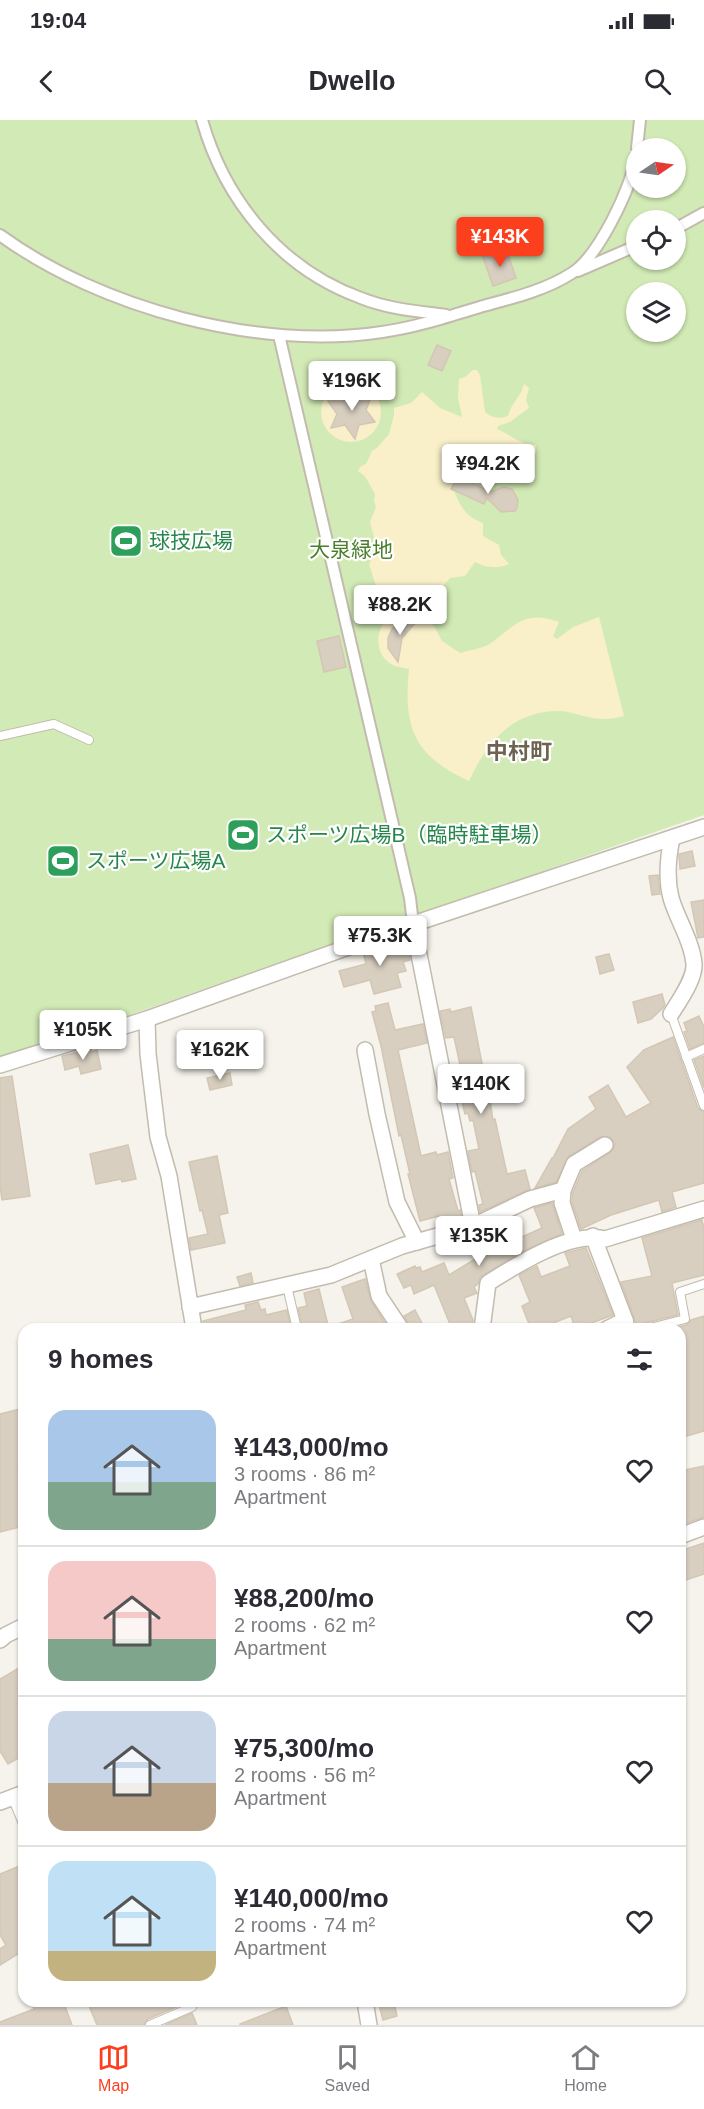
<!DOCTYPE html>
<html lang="en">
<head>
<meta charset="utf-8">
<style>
	:root { --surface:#fff; --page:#f7f7f7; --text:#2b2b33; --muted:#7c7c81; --line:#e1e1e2; --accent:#fc3f1d }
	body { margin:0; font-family:Helvetica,"Noto Sans JP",sans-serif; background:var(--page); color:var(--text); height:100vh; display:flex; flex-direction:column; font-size:22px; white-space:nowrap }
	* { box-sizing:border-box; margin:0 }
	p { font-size:20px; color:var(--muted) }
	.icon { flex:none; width:33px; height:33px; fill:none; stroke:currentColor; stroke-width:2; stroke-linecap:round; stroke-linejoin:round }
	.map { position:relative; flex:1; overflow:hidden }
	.sheet { position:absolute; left:18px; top:1203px; width:668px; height:684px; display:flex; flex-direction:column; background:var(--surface); border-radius:18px; box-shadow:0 2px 4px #0004 }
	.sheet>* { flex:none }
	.needle { width:39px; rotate:77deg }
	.buttons { position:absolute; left:626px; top:18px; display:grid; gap:12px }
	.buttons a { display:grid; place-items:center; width:60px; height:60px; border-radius:50%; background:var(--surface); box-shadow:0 2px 4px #0004; font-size:30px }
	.price { position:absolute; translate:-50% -51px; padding:0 14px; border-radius:6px; background:#fff; color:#222; font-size:20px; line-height:39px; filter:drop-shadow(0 2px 3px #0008) }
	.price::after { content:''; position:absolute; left:50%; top:36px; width:18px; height:14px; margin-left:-9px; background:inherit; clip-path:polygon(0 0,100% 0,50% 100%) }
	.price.current { background:var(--accent); color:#fff }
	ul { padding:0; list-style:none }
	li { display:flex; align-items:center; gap:18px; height:150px; padding:0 30px }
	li+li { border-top:2px solid var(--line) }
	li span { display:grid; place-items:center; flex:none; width:168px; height:120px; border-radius:18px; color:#555 }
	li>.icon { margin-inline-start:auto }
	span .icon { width:72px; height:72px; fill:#fffc; stroke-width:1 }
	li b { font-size:26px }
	h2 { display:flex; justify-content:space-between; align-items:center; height:72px; padding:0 30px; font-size:26px }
	.status { display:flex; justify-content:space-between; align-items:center; height:42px; padding:0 30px; background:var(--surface); direction:ltr }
	.status svg { height:16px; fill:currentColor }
	header { display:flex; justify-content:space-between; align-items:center; height:78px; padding:0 30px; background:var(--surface); font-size:27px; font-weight:700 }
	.dock { display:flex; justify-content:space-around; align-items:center; height:84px; border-top:2px solid var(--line); background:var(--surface); font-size:16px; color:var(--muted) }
	.dock a { display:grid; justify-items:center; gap:3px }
	.dock .current { color:var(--accent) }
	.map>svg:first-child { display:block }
	.green { fill:#d2eab5; fill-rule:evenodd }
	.sand { fill:#f9efc9 }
	.building { fill:#d8cfc1; stroke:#d3c7b4; stroke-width:1.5 }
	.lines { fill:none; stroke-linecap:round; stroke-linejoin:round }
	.service-casing { stroke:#c2bbae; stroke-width:10 }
	.pedestrian-casing { stroke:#c2bbae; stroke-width:14 }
	.minor-casing { stroke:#c2bbae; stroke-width:18 }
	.service { stroke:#fff; stroke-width:8 }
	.pedestrian { stroke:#fff; stroke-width:10 }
	.minor { stroke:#fff; stroke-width:15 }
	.labels { text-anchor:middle; stroke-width:4.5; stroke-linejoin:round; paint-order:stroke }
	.leisure-label { font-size:21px; fill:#27864d; stroke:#fff; text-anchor:start }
	.park-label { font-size:21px; fill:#4a7f2a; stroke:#fff }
	.neighbourhood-label { font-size:22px; font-weight:bold; fill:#6e6250; stroke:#fff }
</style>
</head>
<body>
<div class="status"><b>19:04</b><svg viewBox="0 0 49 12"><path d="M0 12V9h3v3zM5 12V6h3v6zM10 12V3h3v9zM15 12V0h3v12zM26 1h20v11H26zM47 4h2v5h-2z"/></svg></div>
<header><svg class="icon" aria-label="back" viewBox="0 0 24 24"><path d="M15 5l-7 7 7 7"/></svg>Dwello<svg class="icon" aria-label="search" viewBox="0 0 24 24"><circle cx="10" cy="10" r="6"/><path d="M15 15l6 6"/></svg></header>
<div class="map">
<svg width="704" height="1905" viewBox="0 0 704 1905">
	<rect width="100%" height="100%" fill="#f6f3ec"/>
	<!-- green -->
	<path class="green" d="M0,0H704V695L0,940ZM636,28H675V68H636ZM636,100H675V140H636ZM636,172H675V212H636Z"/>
	<!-- sand -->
	<g class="sand">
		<path d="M473,250H477L480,255L485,292C492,298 499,299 508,296C511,283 521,277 524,264L529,268L526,280L529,288L510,302L498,306L497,309C511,315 521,325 536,325V334L517,331L514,332L512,343L484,358L458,357L451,369L454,371C461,387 466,397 483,403V416L499,425L501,435L509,444C497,449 486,448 475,442L465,456L450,458C441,470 431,473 416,474L410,470L388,481L379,475L369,444C382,425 373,419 370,402L376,387L374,381L375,374C370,366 367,356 358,351L361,346L366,344L372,331L377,328L389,314L394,295V288L411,283L422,272L440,288L462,297L458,278L459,259L465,257Z"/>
		<circle cx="351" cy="292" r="30"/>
		<path d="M407,491L422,496L434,506L442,521L460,533C469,530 480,529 488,525C515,507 522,489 559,502L553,516L557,519L573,507L599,497L624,596C618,597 612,599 606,599C591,600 575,592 560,591C513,590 487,622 469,661C414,636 403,608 409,549C404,548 399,547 395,546C373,537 373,506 393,495C397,493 403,492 407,491Z"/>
	</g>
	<!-- building -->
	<g class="building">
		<polygon points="506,129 516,158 493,166 483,137"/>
		<polygon points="437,225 451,231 442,251 428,245"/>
		<polygon points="348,267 358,278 371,277 366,290 375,302 359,305 355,319 345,305 331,308 337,294 328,281 342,281"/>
		<polygon points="458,357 491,372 503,367 512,369 518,380 517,388 515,391 501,392 487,378 484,384 451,369"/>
		<polygon points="422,495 402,518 398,542 388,528 388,518 392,509 399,503"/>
		<polygon points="339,516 346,547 324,552 317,521"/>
		<polygon points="692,731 695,746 680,749 679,734"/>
		<polygon points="658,755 660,774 652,775 649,756"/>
		<polygon points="704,780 704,817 698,818 691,782"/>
		<polygon points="406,817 410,840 403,842 406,851 397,853 401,867 374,874 370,860 344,867 339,851 366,844 363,832"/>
		<polygon points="609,834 614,850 600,854 596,837"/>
		<polygon points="662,874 665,885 663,888 651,899 638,903 633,882"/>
		<polygon points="388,883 395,910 423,904 427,923 398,930 421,1036 436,1032 437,1035 448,1032 453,1058 449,1059 458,1091 460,1090 462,1099 442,1105 439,1096 420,1101 408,1054 410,1054 401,1015 399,1016 381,926 372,892 376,891 375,886"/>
		<polygon points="471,887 484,954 486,953 490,974 489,974 493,1000 495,999 507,1054 525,1050 530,1069 480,1092 479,1085 483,1084 475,1051 472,1052 468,1031 479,1029 473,1000 470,1001 468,993 465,994 459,969 465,968 454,917 446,918 440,891 450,889 451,892"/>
		<polygon points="699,896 704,907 704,923 690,929 684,912 687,911 684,903"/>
		<polygon points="673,917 698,988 704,992 704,1063 672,1072 676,1087 662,1092 659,1080 611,1095 581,1109 572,1082 573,1072 582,1051 613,1030 615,1024 610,1017 600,1017 569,1036 556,1062 535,1068 552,1038 553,1038 568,1009 596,989 589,977 608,965 626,997 651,983 627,947 644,930"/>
		<polygon points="253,918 256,935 243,937 240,921"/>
		<polygon points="91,929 92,932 97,930 101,949 81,954 79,946 65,950 62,936"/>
		<polygon points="704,936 704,968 694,940"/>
		<polygon points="230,953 232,965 210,970 207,958"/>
		<polygon points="12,956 30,1076 2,1080 0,1066 0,958"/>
		<polygon points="128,1025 136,1059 122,1062 121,1059 96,1064 90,1034"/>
		<polygon points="217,1036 228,1093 219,1095 225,1123 191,1130 189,1118 208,1114 202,1090 200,1091 189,1042"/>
		<polygon points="552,1083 562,1114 525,1130 480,1157 478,1164 474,1167 477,1173 464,1178 473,1200 472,1209 452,1209 434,1165 414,1174 411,1165 404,1168 397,1154 415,1146 416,1148 420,1147 422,1152 444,1143 449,1155 490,1130 483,1112 507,1100 515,1120 542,1108 534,1088"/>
		<polygon points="702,1100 704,1109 704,1155 672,1163 678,1195 645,1203 640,1209 637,1209 634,1197 621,1162 652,1156 642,1118"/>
		<polygon points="586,1128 613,1195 575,1209 571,1196 538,1209 531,1209 522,1186 530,1182 519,1155 537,1146 541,1157 570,1146 565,1133"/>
		<polygon points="251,1153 253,1163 240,1166 237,1157"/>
		<polygon points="365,1159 371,1181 389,1209 329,1209 329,1207 353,1199 342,1167"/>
		<polygon points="319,1169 329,1209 303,1209 298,1188 307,1186 304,1173"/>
		<polygon points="258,1182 261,1190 265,1189 266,1195 287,1190 291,1209 277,1209 276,1206 259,1209 204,1209 203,1201 246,1190 245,1185"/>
		<polygon points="415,1190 425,1209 411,1209 404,1196"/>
		<polygon points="704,1196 704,1311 680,1318 680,1209 670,1209 686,1205 691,1200"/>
		<polygon points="24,1288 24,1347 18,1348 24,1369 24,1406 0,1412 0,1294"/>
		<polygon points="704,1346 704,1397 680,1405 680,1351"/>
		<polygon points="704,1423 704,1454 680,1462 680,1448 685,1447 680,1431"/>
		<polygon points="24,1545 24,1635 8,1644 0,1631 0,1559"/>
		<polygon points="24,1744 24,1830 0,1845 0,1829 6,1825 0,1815 0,1754"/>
		<polygon points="31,1881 63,1881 72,1905 0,1905 0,1902 34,1889"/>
		<polygon points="87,1881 187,1881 188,1882 148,1899 144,1905 97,1905"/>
		<polygon points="378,1881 394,1881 397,1896 383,1900"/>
		<polygon points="286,1886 293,1905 240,1905 240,1904"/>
		<polygon points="192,1893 197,1905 165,1905"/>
	</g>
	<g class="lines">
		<defs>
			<g id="service">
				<polyline points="0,616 54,604 89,620"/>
				<polyline points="671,894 704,986"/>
				<polyline points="686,937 704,929"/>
				<polyline points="287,1166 297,1209"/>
				<polyline points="646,1209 685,1199 680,1172 704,1164"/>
				<polyline points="12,1677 24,1706"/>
				<polyline points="150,1905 192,1887"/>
			</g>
			<g id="pedestrian">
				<path d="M202,0C225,81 281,149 361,178C388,189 417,191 446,195"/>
				<polyline points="637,28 640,0"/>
				<polyline points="675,109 704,93"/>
				<path d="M0,115C100,188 259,231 382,212C417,207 450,196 483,186C513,178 546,170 572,153C598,137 632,67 636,36"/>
				<polyline points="578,151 636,126"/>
				<polyline points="279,215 410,778 413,804"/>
			</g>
			<g id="minor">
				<polyline points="413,804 473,1106"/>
				<path d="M671,894C679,881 695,859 694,844C692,821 677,799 671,778C666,758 668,737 672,718"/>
				<polyline points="147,899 148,934 158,1017 169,1056 194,1209"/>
				<polyline points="365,930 377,994 397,1082 417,1122"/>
				<polyline points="0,945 147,899 413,804 704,707"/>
				<polyline points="563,1070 562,1083 574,1119"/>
				<polyline points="593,1116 625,1200"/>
				<polyline points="371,1139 379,1176 401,1209"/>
				<polyline points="190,1187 331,1155 402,1126 473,1106 530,1079 563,1070 574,1044 605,1025"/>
				<path d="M482,1209L488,1163C518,1144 570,1111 605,1119L704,1089"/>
				<polyline points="607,1209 625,1200 627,1209"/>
				<polyline points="680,1416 704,1407"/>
				<polyline points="0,1520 6,1515 24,1506"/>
				<polyline points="0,1682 24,1673"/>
				<polyline points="365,1881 369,1905"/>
			</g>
		</defs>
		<!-- service casing -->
		<use href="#service" class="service-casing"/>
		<!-- pedestrian casing -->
		<use href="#pedestrian" class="pedestrian-casing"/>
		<!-- minor casing -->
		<use href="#minor" class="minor-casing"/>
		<!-- service -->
		<use href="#service" class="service"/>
		<!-- pedestrian -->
		<use href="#pedestrian" class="pedestrian"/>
		<!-- minor -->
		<use href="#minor" class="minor"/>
	</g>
	<!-- icons -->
	<defs>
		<symbol id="stadium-square" viewBox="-11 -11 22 22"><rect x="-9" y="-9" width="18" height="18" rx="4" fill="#2e9e5b" stroke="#fff"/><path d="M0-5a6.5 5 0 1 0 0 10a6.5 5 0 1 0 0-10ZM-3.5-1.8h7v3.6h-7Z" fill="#fff"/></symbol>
	</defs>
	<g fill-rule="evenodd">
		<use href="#stadium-square" x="107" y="402" width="38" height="38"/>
		<use href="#stadium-square" x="224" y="696" width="38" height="38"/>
		<use href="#stadium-square" x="44" y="722" width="38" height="38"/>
	</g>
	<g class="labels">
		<!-- leisure labels -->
		<g class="leisure-label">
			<text x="149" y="428">球技広場</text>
			<text x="266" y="722">スポーツ広場B（臨時駐車場）</text>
			<text x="86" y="748">スポーツ広場A</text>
		</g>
		<!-- park labels -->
		<g class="park-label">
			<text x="351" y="437">大泉緑地</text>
		</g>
		<!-- neighbourhood labels -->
		<g class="neighbourhood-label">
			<text x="519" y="639">中村町</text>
		</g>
	</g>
</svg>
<div class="buttons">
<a><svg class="needle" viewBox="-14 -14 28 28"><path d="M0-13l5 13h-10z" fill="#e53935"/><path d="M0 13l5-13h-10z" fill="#7c7c81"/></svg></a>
<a><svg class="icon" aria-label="locate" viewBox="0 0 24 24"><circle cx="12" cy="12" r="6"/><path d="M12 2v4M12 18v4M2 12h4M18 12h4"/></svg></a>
<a><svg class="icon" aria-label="layers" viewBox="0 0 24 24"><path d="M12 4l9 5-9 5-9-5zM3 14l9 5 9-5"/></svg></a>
</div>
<b class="price current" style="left:500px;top:148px">¥143K</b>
<b class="price" style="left:352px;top:292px">¥196K</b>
<b class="price" style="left:488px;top:375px">¥94.2K</b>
<b class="price" style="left:400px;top:516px">¥88.2K</b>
<b class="price" style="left:380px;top:847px">¥75.3K</b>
<b class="price" style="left:83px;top:941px">¥105K</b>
<b class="price" style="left:220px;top:961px">¥162K</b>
<b class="price" style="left:481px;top:995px">¥140K</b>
<b class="price" style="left:479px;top:1147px">¥135K</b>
<section class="sheet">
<h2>9 homes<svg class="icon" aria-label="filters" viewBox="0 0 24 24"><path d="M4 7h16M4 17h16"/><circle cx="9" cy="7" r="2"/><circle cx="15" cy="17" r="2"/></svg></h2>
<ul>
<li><span style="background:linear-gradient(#a9c7e8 60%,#7fa58c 0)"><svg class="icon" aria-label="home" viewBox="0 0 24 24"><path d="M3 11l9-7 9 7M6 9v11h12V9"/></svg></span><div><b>¥143,000/mo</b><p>3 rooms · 86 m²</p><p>Apartment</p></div><svg class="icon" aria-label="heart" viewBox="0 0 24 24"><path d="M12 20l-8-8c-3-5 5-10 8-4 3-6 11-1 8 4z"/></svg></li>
<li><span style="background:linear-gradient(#f6c9c9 65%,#7fa58c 0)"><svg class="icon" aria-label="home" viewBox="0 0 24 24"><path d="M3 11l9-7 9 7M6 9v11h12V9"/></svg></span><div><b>¥88,200/mo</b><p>2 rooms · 62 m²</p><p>Apartment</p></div><svg class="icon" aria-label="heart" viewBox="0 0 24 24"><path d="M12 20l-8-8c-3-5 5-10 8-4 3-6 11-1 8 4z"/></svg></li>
<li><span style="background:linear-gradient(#c9d6e8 60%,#b9a48a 0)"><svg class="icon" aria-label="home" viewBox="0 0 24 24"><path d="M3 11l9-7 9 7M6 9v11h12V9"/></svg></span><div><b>¥75,300/mo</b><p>2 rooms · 56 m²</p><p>Apartment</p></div><svg class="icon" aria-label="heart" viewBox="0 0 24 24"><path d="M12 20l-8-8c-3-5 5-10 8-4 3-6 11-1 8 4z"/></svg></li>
<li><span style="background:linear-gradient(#bfe0f5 75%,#c2b280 0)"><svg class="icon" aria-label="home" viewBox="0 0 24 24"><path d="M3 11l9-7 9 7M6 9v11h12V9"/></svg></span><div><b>¥140,000/mo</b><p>2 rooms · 74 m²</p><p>Apartment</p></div><svg class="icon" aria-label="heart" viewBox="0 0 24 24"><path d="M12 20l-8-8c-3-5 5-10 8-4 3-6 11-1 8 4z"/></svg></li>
</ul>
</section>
</div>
<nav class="dock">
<a class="current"><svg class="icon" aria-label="map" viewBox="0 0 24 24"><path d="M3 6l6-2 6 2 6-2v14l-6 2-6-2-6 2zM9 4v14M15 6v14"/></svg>Map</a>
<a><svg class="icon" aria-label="saved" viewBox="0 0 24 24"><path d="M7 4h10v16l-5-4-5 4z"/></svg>Saved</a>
<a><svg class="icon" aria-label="home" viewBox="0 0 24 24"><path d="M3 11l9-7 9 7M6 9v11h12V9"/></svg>Home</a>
</nav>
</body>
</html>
